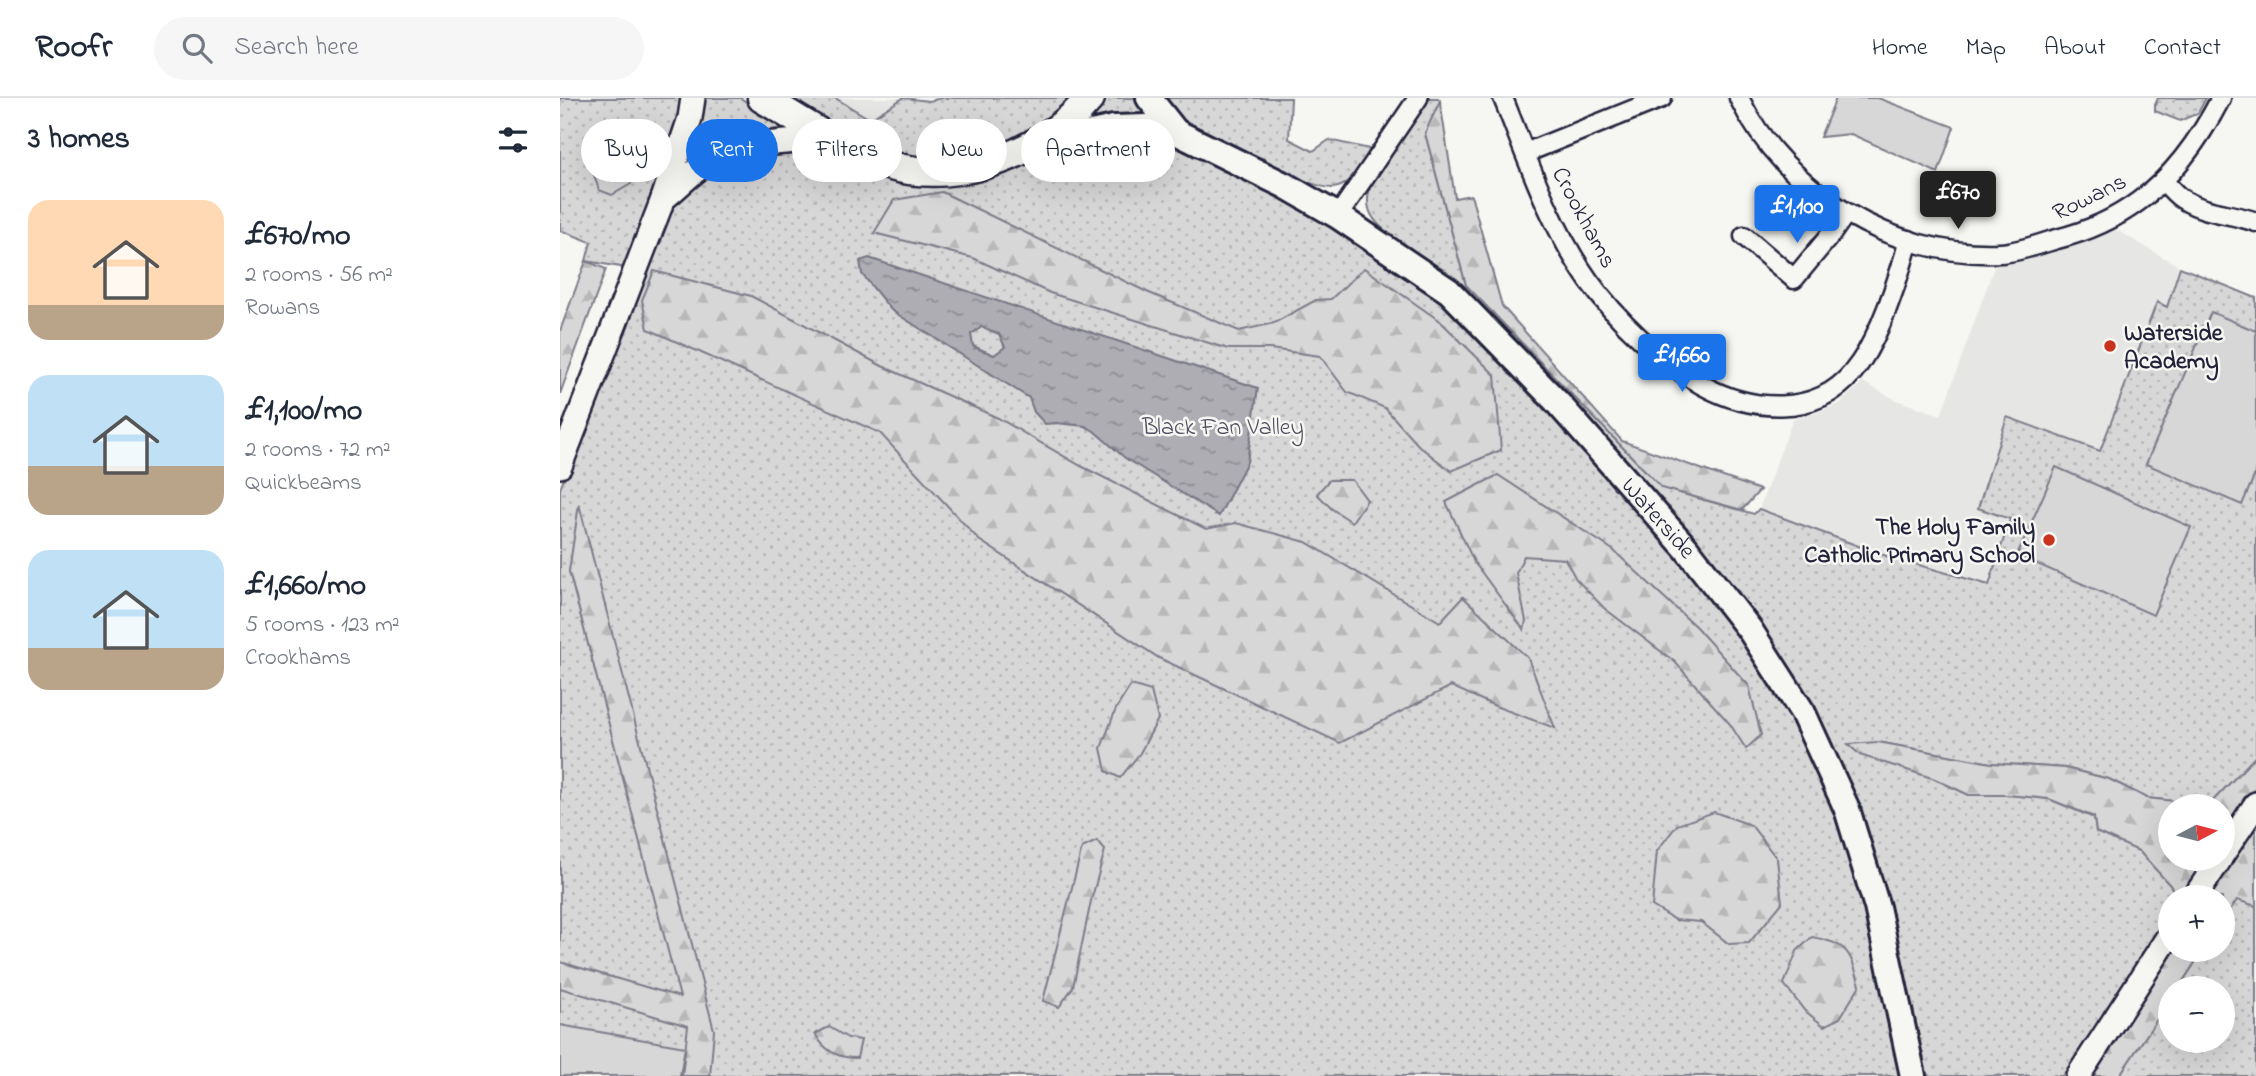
<!DOCTYPE html>
<html lang="en">
<head>
<meta charset="utf-8">
<style>
	:root { --surface:#fff; --page:#f6f6f7; --text:#1f2937; --muted:#747a83; --line:#e0e1e3; --accent:#1a73e8 }
	body { margin:0; font-family:"Indie Flower",sans-serif; background:var(--page); color:var(--text); height:100vh; display:flex; flex-direction:column; font-size:26px; white-space:nowrap }
	* { box-sizing:border-box; margin:0 }
	p { font-size:23px; color:var(--muted) }
	.icon { flex:none; width:38px; height:38px; fill:none; stroke:currentColor; stroke-width:2; stroke-linecap:round; stroke-linejoin:round }
	.map { position:relative; flex:1; overflow:hidden }
	.details { display:flex; flex-direction:column; background:var(--surface); width:560px }
	.details>* { flex:none }
	.banner { position:absolute; left:21px; top:21px; width:665px; height:63px; display:flex; gap:14px }
	.needle { width:46px; rotate:83deg }
	.tools { position:absolute; left:1598px; top:696px; display:grid; gap:14px }
	.tools a { display:grid; place-items:center; width:77px; height:77px; border-radius:50%; background:var(--surface); box-shadow:0 7px 28px #0002; font-size:35px }
	.price { position:absolute; translate:-50% -60px; padding:0 16px; border-radius:7px; background:var(--accent); color:#fff; font-size:23px; line-height:46px; filter:drop-shadow(0 2px 4px #0008) }
	.price::after { content:''; position:absolute; left:50%; top:42px; width:21px; height:16px; margin-left:-10px; background:inherit; clip-path:polygon(0 0,100% 0,50% 100%) }
	.price.current { background:#222; color:#fff }
	ul { padding:0; list-style:none }
	li { display:flex; align-items:center; gap:21px; height:175px; padding:0 28px }
	li span { display:grid; place-items:center; flex:none; width:196px; height:140px; border-radius:21px; color:#555 }
	li>.icon { margin-inline-start:auto }
	span .icon { width:84px; height:84px; fill:#fffc; stroke-width:1 }
	li b { font-size:30px }
	h2 { display:flex; justify-content:space-between; align-items:center; height:84px; padding:0 28px; font-size:30px }
	.chip { padding:0 24px; border-radius:32px; background:var(--surface); box-shadow:0 7px 28px #0002; font-size:24px; line-height:63px }
	.chip.current { background:var(--accent); color:#fff }
	header { display:flex; align-items:center; gap:42px; box-sizing:border-box; height:98px; padding:0 35px; background:var(--surface); border-bottom:2px solid var(--line) }
	header strong { font-size:33px }
	nav { display:flex; gap:38px; margin-inline-start:auto; font-size:24px }
	.search { width:490px; height:63px; background:var(--page); display:flex; align-items:center; gap:18px; box-sizing:border-box; padding:0 24px; border-radius:38px; color:var(--muted); font-size:26px }
	main { display:flex; flex:1; min-height:0 }
	.map>svg:first-child { display:block }
	.built { fill:#e6e6e4 }
	.grass { fill:url(#grass-dots); stroke:#7c7c89; stroke-width:2 }
	.forest { fill:url(#forest-firs); stroke:#7c7c89; stroke-width:2 }
	.garden { fill:#d7d7d7; stroke:#7c7c89; stroke-width:2 }
	.water { fill:url(#water-ripples); stroke:#757583; stroke-width:2; fill-rule:evenodd }
	.lines { fill:none; stroke-linecap:round; stroke-linejoin:round }
	.minor-casing { stroke:#22223b; stroke-width:23 }
	.tertiary-casing { stroke:#22223b; stroke-width:28 }
	.secondary-casing { stroke:#22223b; stroke-width:30 }
	.primary-casing { stroke:#22223b; stroke-width:33 }
	.minor { stroke:#f6f6f2; stroke-width:18 }
	.tertiary { stroke:#f6f6f2; stroke-width:23 }
	.secondary { stroke:#f6f6f2; stroke-width:24 }
	.primary { stroke:#f6f6f2; stroke-width:28 }
	.poi-dot { fill:#c8321e; stroke:#f6f6f2; stroke-width:2.5 }
	.labels { text-anchor:middle; stroke-width:5; stroke-linejoin:round; paint-order:stroke }
	.street-label { font-size:24px; fill:#22223b; stroke:#f6f6f2 }
	.poi-label { font-size:24px; font-weight:bold; fill:#22223b; stroke:#f6f6f2; text-anchor:start }
	.park-label { font-size:24px; fill:#4f4f62; stroke:#f6f6f2 }
</style>
</head>
<body>
<header>
<strong>Roofr</strong>
<div class="search"><svg class="icon" aria-label="search" viewBox="0 0 24 24"><circle cx="10" cy="10" r="6"/><path d="M15 15l6 6"/></svg>Search here</div>
<nav><a>Home</a><a>Map</a><a>About</a><a>Contact</a></nav>
</header>
<main>
<section class="details">
<h2>3 homes<svg class="icon" aria-label="filters" viewBox="0 0 24 24"><path d="M4 7h16M4 17h16"/><circle cx="9" cy="7" r="2"/><circle cx="15" cy="17" r="2"/></svg></h2>
<ul>
<li><span style="background:linear-gradient(#ffd9b3 75%,#b9a48a 0)"><svg class="icon" aria-label="home" viewBox="0 0 24 24"><path d="M3 11l9-7 9 7M6 9v11h12V9"/></svg></span><div><b>£670/mo</b><p>2 rooms · 56 m²</p><p>Rowans</p></div></li>
<li><span style="background:linear-gradient(#bfe0f5 65%,#b9a48a 0)"><svg class="icon" aria-label="home" viewBox="0 0 24 24"><path d="M3 11l9-7 9 7M6 9v11h12V9"/></svg></span><div><b>£1,100/mo</b><p>2 rooms · 72 m²</p><p>Quickbeams</p></div></li>
<li><span style="background:linear-gradient(#bfe0f5 70%,#b9a48a 0)"><svg class="icon" aria-label="home" viewBox="0 0 24 24"><path d="M3 11l9-7 9 7M6 9v11h12V9"/></svg></span><div><b>£1,660/mo</b><p>5 rooms · 123 m²</p><p>Crookhams</p></div></li>
</ul>
</section>
<div class="map">
<svg width="1696" height="978" viewBox="0 0 1696 978">
	<defs>
		<pattern id="grass-dots" width="8" height="8" patternUnits="userSpaceOnUse" patternTransform="scale(1.75)"><rect width="8" height="8" fill="#d7d7d7"/><path d="M2 2h.1M6 6h.1" fill="none" stroke="#b8b8b9" stroke-width="1.8" stroke-linecap="round"/></pattern>
		<pattern id="forest-firs" width="22" height="20" patternUnits="userSpaceOnUse" patternTransform="scale(1.75)"><rect width="22" height="20" fill="#d7d7d7"/><path d="M5 1l3.5 6h-7zM16 11l3.5 6h-7z" fill="#b8b8b9"/></pattern>
		<pattern id="water-ripples" width="26" height="14" patternUnits="userSpaceOnUse" patternTransform="scale(1.75)"><rect width="26" height="14" fill="#adadb3"/><path d="M2 4q2-2 4 0t4 0M15 11q2-2 4 0t4 0" fill="none" stroke="#8c8c93"/></pattern>
	</defs>
	<rect width="100%" height="100%" fill="#f6f6f2"/>
	<filter id="ink" filterUnits="userSpaceOnUse"><feTurbulence type="fractalNoise" baseFrequency=".0143" numOctaves="2"/><feDisplacementMap in="SourceGraphic" scale="14" xChannelSelector="R" yChannelSelector="G"/><feConvolveMatrix kernelMatrix="1 2 1 2 8 2 1 2 1" color-interpolation-filters="sRGB"/></filter>
	<g filter="url(#ink)">
		<!-- built -->
		<g class="built">
			<polygon points="275,0 343,0 310,21"/>
			<polygon points="1543,124 1620,169 1696,200 1430,487 1320,456 1199,411 1233,321 1253,316 1279,306 1303,284 1336,302 1381,317 1439,155"/>
		</g>
		<!-- grass -->
		<g class="grass">
			<polygon points="0,0 128,0 67,170 26,163 31,144 0,132"/>
			<polygon points="145,0 180,0 221,25 222,30 177,38 156,47 133,60 130,58 129,53 143,17"/>
			<polygon points="224,0 275,0 310,21 343,0 369,3 382,0 519,0 460,45 381,63 320,54"/>
			<polygon points="545,0 579,0 588,17 527,26 526,23"/>
			<path d="M595,0H731L729,41L753,53L769,42L809,51L812,54C802,68 792,88 773,90C757,92 643,41 627,30C616,21 606,10 595,0Z"/>
			<path d="M865,0H878L880,3L865,35L906,187L1102,390L1194,416L1199,411L1320,456L1429,487L1450,421L1418,410L1447,319L1540,353L1597,204L1607,209L1620,169L1696,200V658L1649,707L1587,700L1549,681L1505,670L1431,665L1318,644L1375,681L1409,697H1448L1489,701L1534,720L1536,734L1579,753L1610,787L1618,800H1610V816L1567,882L1554,909L1502,978H1361L1322,804L1229,580L849,152C824,130 796,119 813,82Z"/>
			<polygon points="1598,0 1646,0 1638,15 1620,23 1595,13 1595,7"/>
			<polygon points="591,36 669,69 790,136 897,213 954,271 1125,466 1168,518 1215,587 1251,657 1274,713 1300,785 1344,978 143,978 9,473 121,900 0,864 0,391 112,108 165,61 237,50 339,81 536,39"/>
			<polygon points="1677,801 1696,808 1696,978 1559,978 1610,902 1610,943 1662,943 1662,891 1618,891 1643,852 1662,852 1663,823"/>
			<polygon points="0,886 135,925 128,978 0,978"/>
		</g>
		<!-- forest -->
		<g class="forest">
			<polygon points="880,3 895,100 911,97 942,208 1062,343 1200,392 1182,412 1102,390 906,187 865,35"/>
			<polygon points="50,56 68,69 71,86 52,97 39,92 30,65"/>
			<polygon points="382,94 587,194 679,233 714,225 756,202 771,201 804,170 880,223 935,277 941,352 891,373 859,348 825,310 787,294 760,258 710,251 668,251 490,195 413,160 314,135 334,102"/>
			<polygon points="26,163 46,171 0,296 0,233"/>
			<polygon points="94,173 191,198 322,268 438,320 521,368 646,431 676,425 746,444 880,524 903,499 968,560 995,630 935,608 891,588 780,645 599,560 419,442 320,335 88,231 82,202"/>
			<polygon points="938,377 1053,452 1136,529 1189,588 1201,637 1186,651 1170,626 1115,564 1044,510 1016,481 1005,461 964,458 956,475 966,523 964,532 914,464 886,404"/>
			<polygon points="769,382 792,382 807,402 792,424 772,411 757,396"/>
			<polygon points="19,406 154,932 150,978 122,978 128,928 0,890 0,864 120,899 9,473"/>
			<polygon points="571,587 591,593 598,621 580,655 560,680 546,673 541,650 556,611"/>
			<polygon points="1318,644 1431,665 1505,670 1549,681 1587,700 1649,707 1696,658 1696,689 1663,738 1662,709 1610,709 1610,761 1647,761 1620,800 1618,800 1610,787 1579,753 1536,734 1534,719 1489,701 1448,697 1409,697 1375,681 1300,657 1288,646"/>
			<polygon points="1154,714 1191,727 1217,761 1222,805 1189,845 1169,846 1141,824 1115,822 1092,808 1097,753 1117,727"/>
			<polygon points="1696,728 1696,808 1677,802 1663,823 1662,800 1649,800"/>
			<polygon points="537,743 545,752 531,803 513,889 499,909 483,903 522,750"/>
			<path d="M1252,839C1288,846 1290,853 1300,887L1280,920L1264,928L1244,912L1224,886L1237,853Z"/>
			<polygon points="1615,852 1643,852 1618,891 1610,891 1610,902 1559,978 1533,978"/>
			<path d="M269,929L288,940L301,942L297,960C277,960 265,953 255,936Z"/>
		</g>
		<!-- garden -->
		<g class="garden">
			<polygon points="1276,0 1318,0 1394,29 1378,75 1291,36 1260,39"/>
			<polygon points="1651,214 1696,233 1696,374 1682,407 1586,366"/>
			<polygon points="1496,369 1631,429 1593,517 1457,457"/>
			<polygon points="0,927 125,949 120,978 0,978"/>
		</g>
		<!-- water -->
		<path class="water" d="M309,160L698,290L687,364L659,418L565,360L534,333L525,328L496,325L485,326L474,314L469,300L331,212L302,176L300,163ZM422,229L439,236L445,249L434,257L413,248L411,236Z"/>
		<g class="lines">
			<defs>
				<g id="minor">
					<path d="M943,0C968,62 990,128 1029,183C1056,221 1101,264 1142,287C1189,313 1256,320 1293,274C1319,243 1338,182 1349,142"/>
					<path d="M1179,0C1225,95 1334,160 1440,155C1459,154 1479,146 1497,141C1525,134 1555,121 1579,103C1615,77 1641,39 1661,0"/>
					<polyline points="965,55 1102,0"/>
					<path d="M1603,83C1610,89 1616,98 1624,102C1647,116 1672,115 1696,124"/>
					<polyline points="778,118 858,0"/>
					<polyline points="1184,138 1234,181 1272,135 1286,115"/>
				</g>
				<g id="tertiary">
					<path d="M103,101C117,90 130,76 145,66C180,41 229,46 270,40"/>
					<polyline points="0,368 103,101 130,20 133,0"/>
					<polyline points="1662,757 1696,706"/>
					<polyline points="1634,800 1660,761"/>
					<polyline points="1518,978 1610,836"/>
				</g>
				<g id="secondary">
					<polyline points="589,0 616,34"/>
					<path id="s1" d="M474,48L554,30L586,29L616,34L726,88L778,118L889,193L996,303L1126,450L1190,532L1243,615L1287,711L1317,809L1353,978"/>
				</g>
				<path id="primary" d="M202,0C243,24 285,54 331,68C400,88 485,54 530,0"/>
			</defs>
			<!-- minor casing -->
			<use href="#minor" class="minor-casing"/>
			<!-- tertiary casing -->
			<use href="#tertiary" class="tertiary-casing"/>
			<!-- secondary casing -->
			<use href="#secondary" class="secondary-casing"/>
			<!-- primary casing -->
			<use href="#primary" class="primary-casing"/>
			<!-- minor -->
			<use href="#minor" class="minor"/>
			<!-- tertiary -->
			<use href="#tertiary" class="tertiary"/>
			<!-- secondary -->
			<use href="#secondary" class="secondary"/>
			<!-- primary -->
			<use href="#primary" class="primary"/>
		</g>
	</g>
	<!-- markers -->
	<g class="poi-dot">
		<circle cx="1550" cy="248" r="7"/>
		<circle cx="1489" cy="442" r="7"/>
	</g>
	<g class="labels">
		<!-- street labels -->
		<g class="street-label">
			<text transform="translate(1529 98) rotate(-26)" y="8">Rowans</text>
			<text transform="translate(1025 119) rotate(62)" y="8">Crookhams</text>
			<text dy="8" stroke="none"><textPath href="#s1" startOffset="770">Waterside</textPath></text>
		</g>
		<!-- poi labels -->
		<g class="poi-label">
			<text x="1564" y="242">Waterside<tspan x="1564" dy="28">Academy</tspan></text>
			<text x="1475" y="436" text-anchor="end">The Holy Family<tspan x="1475" dy="28">Catholic Primary School</tspan></text>
		</g>
		<!-- park labels -->
		<g class="park-label">
			<text x="663" y="336">Black Fan Valley</text>
		</g>
	</g>
</svg>
<div class="tools">
<a><svg class="needle" viewBox="-14 -14 28 28"><path d="M0-13l5 13h-10z" fill="#e53935"/><path d="M0 13l5-13h-10z" fill="#747a83"/></svg></a>
<a>+</a>
<a>−</a>
</div>
<b class="price current" style="left:1398px;top:133px">£670</b>
<b class="price" style="left:1237px;top:147px">£1,100</b>
<b class="price" style="left:1122px;top:296px">£1,660</b>
<div class="banner">
<a class="chip">Buy</a>
<a class="chip current">Rent</a>
<a class="chip">Filters</a>
<a class="chip">New</a>
<a class="chip">Apartment</a>
</div>
</div>
</main>
</body>
</html>
